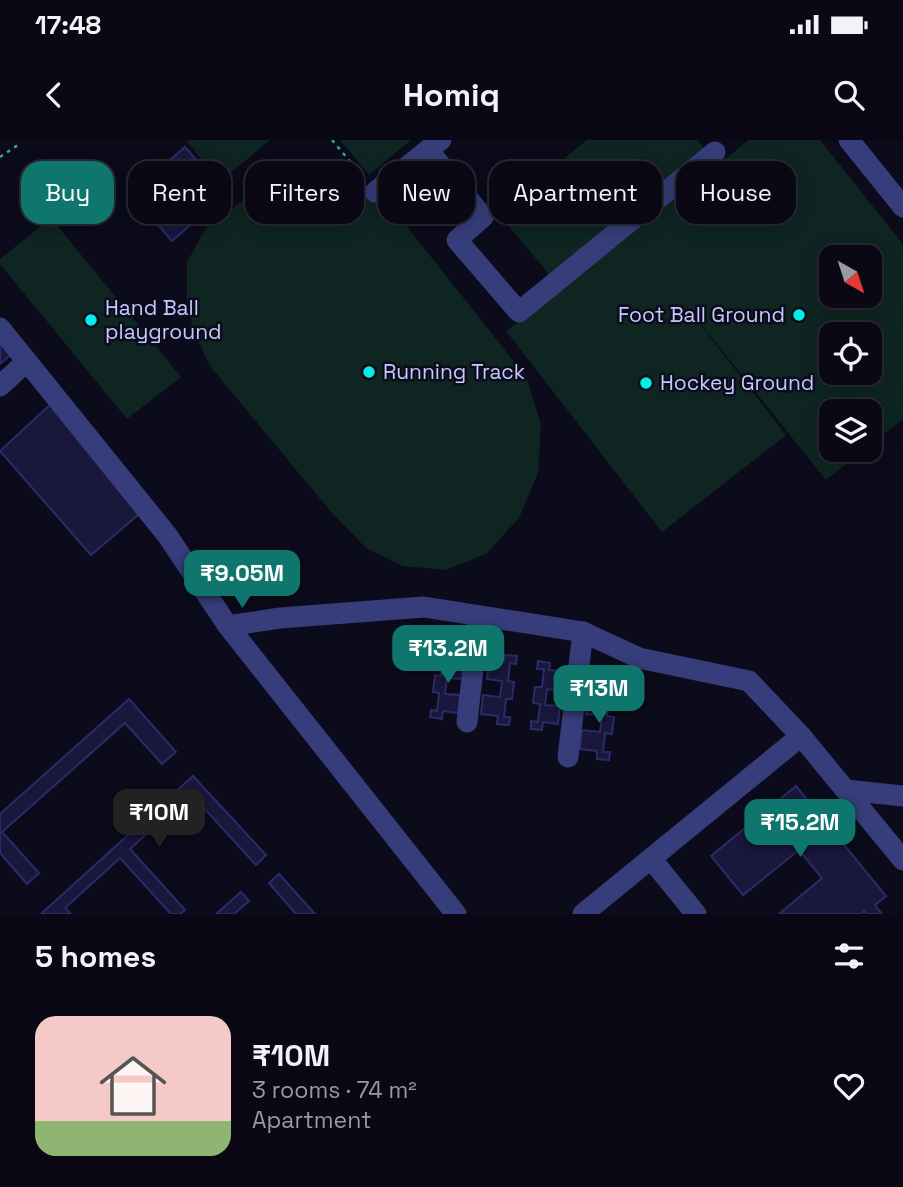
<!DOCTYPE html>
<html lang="en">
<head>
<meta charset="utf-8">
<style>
	:root { --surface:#090814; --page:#12111d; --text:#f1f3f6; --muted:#999aa0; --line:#292934; --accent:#0f766e }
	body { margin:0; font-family:"Space Grotesk",sans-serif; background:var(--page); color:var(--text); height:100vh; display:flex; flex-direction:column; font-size:26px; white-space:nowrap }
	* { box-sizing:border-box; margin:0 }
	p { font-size:23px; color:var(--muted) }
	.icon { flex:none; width:38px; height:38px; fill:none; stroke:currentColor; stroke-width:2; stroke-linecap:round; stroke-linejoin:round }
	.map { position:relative; height:774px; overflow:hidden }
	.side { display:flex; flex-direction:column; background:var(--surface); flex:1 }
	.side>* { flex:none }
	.banner { position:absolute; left:21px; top:21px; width:861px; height:63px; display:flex; gap:14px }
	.needle { width:46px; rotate:141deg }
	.controls { position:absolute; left:819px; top:105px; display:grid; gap:14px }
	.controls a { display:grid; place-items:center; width:63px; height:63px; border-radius:14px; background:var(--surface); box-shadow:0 4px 18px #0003,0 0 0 2px var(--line); font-size:35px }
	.price { position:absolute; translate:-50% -60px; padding:0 16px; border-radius:14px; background:var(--accent); color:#fff; font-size:23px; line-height:46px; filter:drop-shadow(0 2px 4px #0008) }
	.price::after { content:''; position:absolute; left:50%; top:42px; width:21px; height:16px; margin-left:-10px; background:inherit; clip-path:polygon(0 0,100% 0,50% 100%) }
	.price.selected { background:#222; color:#fff }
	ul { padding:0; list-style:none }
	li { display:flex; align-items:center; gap:21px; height:175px; padding:0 35px }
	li+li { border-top:2px solid var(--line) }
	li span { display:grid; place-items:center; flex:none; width:196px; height:140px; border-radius:21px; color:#555 }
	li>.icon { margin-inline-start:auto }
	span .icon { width:84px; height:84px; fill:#fffc; stroke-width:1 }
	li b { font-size:30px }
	h2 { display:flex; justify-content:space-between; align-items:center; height:84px; padding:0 35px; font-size:30px }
	.tag { padding:0 24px; border-radius:21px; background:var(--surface); box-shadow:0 4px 18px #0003,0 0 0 2px var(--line); font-size:24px; line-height:63px }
	.tag.selected { background:var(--accent); color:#fff }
	.status { display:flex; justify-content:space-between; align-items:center; height:49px; padding:0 35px; background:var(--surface); direction:ltr }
	.status svg { height:19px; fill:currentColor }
	header { display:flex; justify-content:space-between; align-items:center; height:91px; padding:0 35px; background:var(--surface); font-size:32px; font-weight:700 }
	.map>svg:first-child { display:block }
	.green { fill:#0e2521; fill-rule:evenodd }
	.building { fill:#1a173c; stroke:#2d2a68; stroke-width:2 }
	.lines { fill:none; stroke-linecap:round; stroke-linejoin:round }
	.path { stroke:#2eab92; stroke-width:2.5; stroke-dasharray:3.5 5; stroke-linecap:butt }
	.minor { stroke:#363d7a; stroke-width:21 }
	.poi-dot { fill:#03eee5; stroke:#0c0b1b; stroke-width:2.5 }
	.labels { text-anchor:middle; stroke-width:5; stroke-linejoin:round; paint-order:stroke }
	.poi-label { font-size:21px; fill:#c6c8fe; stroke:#0c0b1b; text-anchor:start }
</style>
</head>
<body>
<div class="status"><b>17:48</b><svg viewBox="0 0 49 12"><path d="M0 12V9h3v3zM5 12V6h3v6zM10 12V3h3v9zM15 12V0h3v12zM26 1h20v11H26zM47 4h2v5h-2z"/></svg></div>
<header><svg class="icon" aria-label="back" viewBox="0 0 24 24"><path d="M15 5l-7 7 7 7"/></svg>Homiq<svg class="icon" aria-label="search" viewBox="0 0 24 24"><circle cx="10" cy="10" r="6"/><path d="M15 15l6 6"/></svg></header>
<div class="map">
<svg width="903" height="774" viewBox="0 0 903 774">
	<rect width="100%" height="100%" fill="#0c0b1b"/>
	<!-- green -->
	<g class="green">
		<polygon points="186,0 270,0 220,42"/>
		<polygon points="340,0 411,0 369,35"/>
		<polygon points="587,0 697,0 706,11 552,138 498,73"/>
		<path d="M749,0H820L903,104V279L870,305V271H831V310H864L826,340L683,162L786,295L662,392L506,191ZM831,117H870V156H831ZM831,194H870V233H831Z"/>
		<polygon points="316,35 358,46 397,74 527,238 541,285 538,333 519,378 486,414 446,430 403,426 366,408 331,372 210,226 193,190 187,161 187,122 206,88 273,38"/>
		<polygon points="51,78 181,237 127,279 0,124 0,119"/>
	</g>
	<!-- building -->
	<g class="building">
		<polygon points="185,7 226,54 172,101 131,54"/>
		<polygon points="0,196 14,212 0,224"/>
		<polygon points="52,263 144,370 91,415 0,311"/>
		<polygon points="438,510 450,512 449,519 466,521 464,539 447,538 445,554 460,555 458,573 443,571 442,579 430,577 431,570 437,571 439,553 433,552 435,535 441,536 443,518 437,518"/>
		<polygon points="505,515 517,516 516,524 510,523 508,541 514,542 512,559 506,559 504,577 510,577 509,585 497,584 498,576 481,574 483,555 500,557 502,541 487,539 489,521 504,522"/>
		<polygon points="538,521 550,523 549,530 566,532 564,551 547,549 545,565 560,566 558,584 543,582 542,590 531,589 531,581 538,582 540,564 533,563 535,547 542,547 544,529 537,529"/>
		<polygon points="604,549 617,551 616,559 609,558 607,576 614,577 612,594 605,593 603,612 610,612 609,620 597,619 597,611 580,609 582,590 600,592 602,575 586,574 588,556 604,557"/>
		<polygon points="129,559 176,612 162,624 125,583 2,692 39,733 27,744 0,713 0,674"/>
		<polygon points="193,636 266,715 256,725 191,654 130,709 185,770 180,774 171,774 120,718 65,768 71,774 41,774"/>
		<polygon points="796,646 886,756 875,765 882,774 867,774 864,771 861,774 779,774 822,738 799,710 743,755 711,716"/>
		<polygon points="279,734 315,774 296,774 269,743"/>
		<polygon points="241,752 249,761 234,774 216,774"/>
	</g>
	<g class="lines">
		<!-- path -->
		<g class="path">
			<polyline points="332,0 364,38"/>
			<polyline points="0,17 18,5"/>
			<polyline points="495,66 546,23"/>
		</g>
		<!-- minor -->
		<g class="minor">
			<polyline points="441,0 428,10 483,77 457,100 519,172 715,12"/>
			<polyline points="849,0 903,67"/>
			<polyline points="375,52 428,10"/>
			<polyline points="0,188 167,395 228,486 456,774"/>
			<polyline points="0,246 26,222"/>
			<polyline points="228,486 280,478 424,467 583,492 639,518 749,541 801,596"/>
			<polyline points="467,582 479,476"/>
			<polyline points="568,617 583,492"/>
			<polyline points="846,650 903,656"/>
			<polyline points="652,720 696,774"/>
			<polyline points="583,774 801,596 903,720"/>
		</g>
	</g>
	<!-- markers -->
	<g class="poi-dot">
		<circle cx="799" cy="175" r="7"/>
		<circle cx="91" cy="180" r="7"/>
		<circle cx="369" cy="232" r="7"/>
		<circle cx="646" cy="243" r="7"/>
	</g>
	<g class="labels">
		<!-- poi labels -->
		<g class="poi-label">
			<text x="105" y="175">Hand Ball<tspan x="105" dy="24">playground</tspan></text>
			<text x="785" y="182" text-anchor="end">Foot Ball Ground</text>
			<text x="383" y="239">Running Track</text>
			<text x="660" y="250">Hockey Ground</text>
		</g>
	</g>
</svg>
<div class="controls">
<a><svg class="needle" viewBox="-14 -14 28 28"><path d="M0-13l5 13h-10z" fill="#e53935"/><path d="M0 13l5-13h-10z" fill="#999aa0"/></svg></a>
<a><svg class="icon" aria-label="locate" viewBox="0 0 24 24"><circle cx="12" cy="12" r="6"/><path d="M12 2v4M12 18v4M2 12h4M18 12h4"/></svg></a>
<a><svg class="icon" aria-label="layers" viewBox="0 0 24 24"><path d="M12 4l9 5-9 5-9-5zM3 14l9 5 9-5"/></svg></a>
</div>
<b class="price" style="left:242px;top:470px">₹9.05M</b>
<b class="price" style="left:448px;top:545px">₹13.2M</b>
<b class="price" style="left:599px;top:585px">₹13M</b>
<b class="price selected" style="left:159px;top:709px">₹10M</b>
<b class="price" style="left:800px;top:719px">₹15.2M</b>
<div class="banner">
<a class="tag selected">Buy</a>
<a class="tag">Rent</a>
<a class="tag">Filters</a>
<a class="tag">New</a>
<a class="tag">Apartment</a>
<a class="tag">House</a>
</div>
</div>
<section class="side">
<h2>5 homes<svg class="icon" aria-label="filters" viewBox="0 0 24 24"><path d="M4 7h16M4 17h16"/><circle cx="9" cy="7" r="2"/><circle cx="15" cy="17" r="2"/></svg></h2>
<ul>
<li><span style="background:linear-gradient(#f6c9c9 75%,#8fb573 0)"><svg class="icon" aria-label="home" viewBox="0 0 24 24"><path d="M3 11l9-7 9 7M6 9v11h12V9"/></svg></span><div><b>₹10M</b><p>3 rooms · 74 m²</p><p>Apartment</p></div><svg class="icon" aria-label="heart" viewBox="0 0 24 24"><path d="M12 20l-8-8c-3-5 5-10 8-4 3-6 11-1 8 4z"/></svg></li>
</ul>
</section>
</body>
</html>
